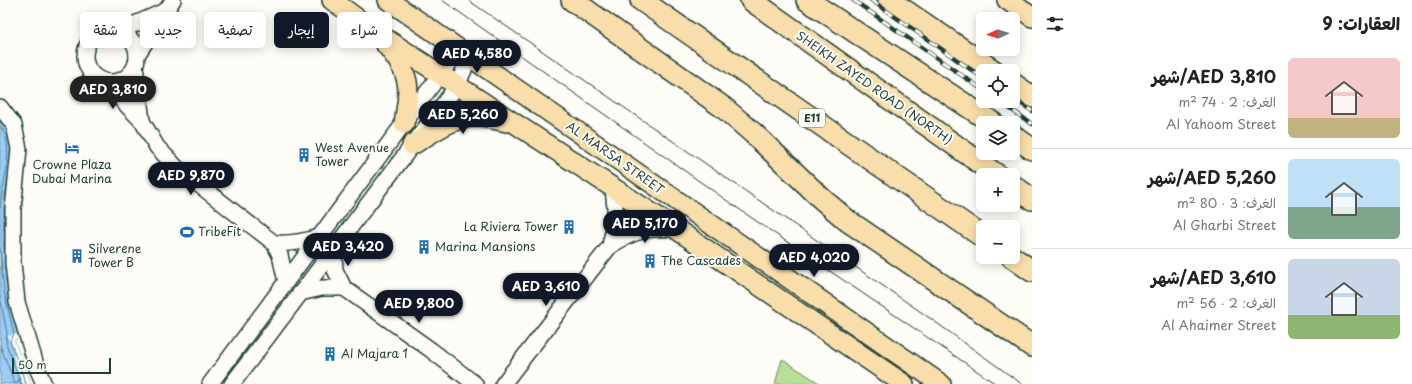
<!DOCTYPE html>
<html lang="ar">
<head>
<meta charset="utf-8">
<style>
	:root { --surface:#fff; --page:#f2f2f2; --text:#222; --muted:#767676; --line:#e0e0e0; --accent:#111827 }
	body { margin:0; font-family:"Playpen Sans","Playpen Sans Arabic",sans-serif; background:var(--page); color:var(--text); direction:rtl; height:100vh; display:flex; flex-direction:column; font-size:15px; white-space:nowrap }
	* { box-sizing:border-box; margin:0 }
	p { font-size:13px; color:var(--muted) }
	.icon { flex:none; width:22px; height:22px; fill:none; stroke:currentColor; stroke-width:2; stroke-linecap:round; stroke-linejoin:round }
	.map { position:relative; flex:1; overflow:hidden; direction:ltr }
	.details { display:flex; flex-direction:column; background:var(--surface); width:380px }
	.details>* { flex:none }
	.hud { position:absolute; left:12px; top:12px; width:380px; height:36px; direction:rtl; display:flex; gap:8px }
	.needle { width:26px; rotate:266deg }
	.fabs { position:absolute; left:976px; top:12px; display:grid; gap:8px }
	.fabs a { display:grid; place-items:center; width:44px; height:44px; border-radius:6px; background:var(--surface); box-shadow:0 2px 10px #0003; font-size:20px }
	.scale { position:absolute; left:12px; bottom:10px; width:99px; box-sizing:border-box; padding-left:4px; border:2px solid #1f3d34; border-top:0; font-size:11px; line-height:14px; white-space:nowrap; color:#1f3d34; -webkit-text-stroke:3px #fdfcf7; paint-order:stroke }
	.price { position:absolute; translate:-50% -34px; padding:0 9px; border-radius:14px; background:var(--accent); color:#fff; font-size:13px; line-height:26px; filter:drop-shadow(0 1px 2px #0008) }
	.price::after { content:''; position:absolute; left:50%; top:24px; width:12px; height:9px; margin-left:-6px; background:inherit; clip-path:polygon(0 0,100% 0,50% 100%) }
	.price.on { background:#222; color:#fff }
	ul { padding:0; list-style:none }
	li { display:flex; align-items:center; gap:12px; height:100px; padding:0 12px }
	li+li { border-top:1px solid var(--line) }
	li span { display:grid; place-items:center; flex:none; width:112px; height:80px; border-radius:6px; color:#555 }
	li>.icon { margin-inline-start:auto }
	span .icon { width:48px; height:48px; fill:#fffc; stroke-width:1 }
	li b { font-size:17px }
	h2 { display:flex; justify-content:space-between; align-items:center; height:48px; padding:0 12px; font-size:17px }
	.chip { padding:0 14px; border-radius:6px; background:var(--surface); box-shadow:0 2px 10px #0003; font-size:14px; line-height:36px }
	.chip.on { background:var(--accent); color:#fff }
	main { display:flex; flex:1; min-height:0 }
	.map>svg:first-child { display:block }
	.green { fill:#b9de98; stroke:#6c8e66 }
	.water { fill:#9accf7; stroke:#6993a9 }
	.pier { fill:#fdfcf7 }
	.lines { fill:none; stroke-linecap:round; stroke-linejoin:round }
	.shore { stroke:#507682; stroke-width:1 }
	.ferry { stroke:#3e6165; stroke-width:1; stroke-dasharray:5 4; stroke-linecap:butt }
	.minor-casing { stroke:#1f3d34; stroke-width:18 }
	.major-casing { stroke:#1f3d34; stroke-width:22 }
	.highway-casing { stroke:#1f3d34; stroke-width:24 }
	.minor { stroke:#fdfcf7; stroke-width:15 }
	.major { stroke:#f9deab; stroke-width:19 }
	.highway { stroke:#f9deab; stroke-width:21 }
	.tram { stroke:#1f3d34; stroke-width:1 }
	.rail-casing { stroke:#1f3d34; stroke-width:4.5 }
	.rail { stroke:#fdfcf7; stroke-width:3; stroke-dasharray:9; stroke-linecap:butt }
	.labels { text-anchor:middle; stroke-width:4; stroke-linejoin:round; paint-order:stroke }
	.shield { fill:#fdfcf7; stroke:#62766e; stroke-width:1 }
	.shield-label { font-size:11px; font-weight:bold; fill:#1f3d34 }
	.street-label { font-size:12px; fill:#1f3d34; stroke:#fdfcf7 }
	.poi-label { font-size:12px; fill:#1f3d34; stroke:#fdfcf7; text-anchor:start }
</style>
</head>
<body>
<main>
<section class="details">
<h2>العقارات: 9<svg class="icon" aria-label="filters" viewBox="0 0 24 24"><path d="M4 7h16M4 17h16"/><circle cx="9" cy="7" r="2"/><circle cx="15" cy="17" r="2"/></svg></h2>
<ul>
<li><span style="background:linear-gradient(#f6c9c9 75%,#c2b280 0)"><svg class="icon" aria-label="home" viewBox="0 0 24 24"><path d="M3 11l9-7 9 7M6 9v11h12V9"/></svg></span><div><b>AED 3,810/شهر</b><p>الغرف: 2 · 74 m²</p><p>Al Yahoom Street</p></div></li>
<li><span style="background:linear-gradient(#bfe0f5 60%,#7fa58c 0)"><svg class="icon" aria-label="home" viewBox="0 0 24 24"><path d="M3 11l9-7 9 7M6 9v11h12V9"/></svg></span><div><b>AED 5,260/شهر</b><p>الغرف: 3 · 80 m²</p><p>Al Gharbi Street</p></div></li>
<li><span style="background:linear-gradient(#c9d6e8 70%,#8fb573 0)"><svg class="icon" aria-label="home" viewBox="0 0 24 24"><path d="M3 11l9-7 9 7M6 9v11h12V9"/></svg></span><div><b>AED 3,610/شهر</b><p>الغرف: 2 · 56 m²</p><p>Al Ahaimer Street</p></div></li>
</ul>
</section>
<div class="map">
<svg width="1032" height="384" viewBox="0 0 1032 384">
	<rect width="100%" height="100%" fill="#fdfcf7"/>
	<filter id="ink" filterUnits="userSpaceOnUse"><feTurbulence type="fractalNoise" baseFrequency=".025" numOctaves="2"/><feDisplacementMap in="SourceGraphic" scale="8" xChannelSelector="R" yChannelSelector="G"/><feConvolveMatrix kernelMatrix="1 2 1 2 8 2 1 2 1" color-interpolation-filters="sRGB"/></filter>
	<g filter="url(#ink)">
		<!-- green -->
		<polygon class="green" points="782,359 821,384 775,384"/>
		<!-- water -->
		<path class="water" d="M0,121C10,130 11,140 12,153L4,204L3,239L8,290L17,332L18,338L14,340L31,384H0Z"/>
		<!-- pier -->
		<polygon class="pier" points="17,334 18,338 14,340 31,384 23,384 13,356 15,355 8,336"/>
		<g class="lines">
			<!-- shore -->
			<g class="shore">
				<path d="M0,126C16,143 2,186 0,208"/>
				<polyline points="0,248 4,291 14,334 10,341 26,384"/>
				<polyline points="0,297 7,333 6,343 21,384"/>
				<polyline points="0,345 15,384"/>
			</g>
			<!-- ferry -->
			<polyline class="ferry" points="16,384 20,378"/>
			<defs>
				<g id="minor">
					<circle cx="111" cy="56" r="26"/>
					<polyline points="119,31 165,11"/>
					<polyline points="137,55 173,0"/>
					<polyline points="135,66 142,121"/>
					<polyline points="103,81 142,121 157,147 176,167 274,243 280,255 286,282"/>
					<polyline points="0,107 14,125 19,149 13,210 13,263 17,302 37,368 44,384"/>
					<path d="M274,243C290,244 303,242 319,237"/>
					<polyline points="610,246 616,218 613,188"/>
					<polyline points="334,251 335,270 344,288 431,350 475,384"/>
					<polyline points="300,293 322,288 344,288"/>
					<polyline points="210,384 459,49"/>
					<polyline points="232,384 457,86 464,70 465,54"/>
					<path d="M503,384L610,246C633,231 649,227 676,229"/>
				</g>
				<g id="major">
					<polyline points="332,0 374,31 676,229 904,384"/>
					<polyline points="388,0 941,384"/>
					<polyline points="1007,0 1032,17"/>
					<path d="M386,45C412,76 410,86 404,124"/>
					<path d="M412,145C431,134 452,117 475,117C485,117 496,120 506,122"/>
				</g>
				<g id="highway">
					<polyline points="572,0 724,108 753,133 822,199 848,221 1032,346"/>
					<polyline points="641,0 983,237"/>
					<polyline points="751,0 997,175"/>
					<polyline points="807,0 993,123"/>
					<polyline points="889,0 994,71"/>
					<polyline points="1013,84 1032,97"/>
					<polyline points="1013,136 1032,149"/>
					<polyline points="1013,186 1032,199"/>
					<polyline points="1012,257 1032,271"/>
				</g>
			</defs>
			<!-- minor casing -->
			<use href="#minor" class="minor-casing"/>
			<!-- major casing -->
			<use href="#major" class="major-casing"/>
			<!-- highway casing -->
			<use href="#highway" class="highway-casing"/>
			<!-- minor -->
			<use href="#minor" class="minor"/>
			<!-- major -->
			<use href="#major" class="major"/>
			<!-- highway -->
			<use href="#highway" class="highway"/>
			<!-- tram -->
			<g class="tram">
				<polyline points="442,0 746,214 996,384"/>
				<polyline points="468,0 934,321 1022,384"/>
			</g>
			<defs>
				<g id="rail">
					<polyline points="853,0 983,90"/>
					<polyline points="871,0 983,78"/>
					<polyline points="1013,98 1032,111"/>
					<polyline points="999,101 1032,124"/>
				</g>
			</defs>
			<!-- rail casing -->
			<use href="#rail" class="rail-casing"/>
			<!-- rail -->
			<use href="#rail" class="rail"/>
		</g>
	</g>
	<!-- icons -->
	<defs>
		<symbol id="hotel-bare" viewBox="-9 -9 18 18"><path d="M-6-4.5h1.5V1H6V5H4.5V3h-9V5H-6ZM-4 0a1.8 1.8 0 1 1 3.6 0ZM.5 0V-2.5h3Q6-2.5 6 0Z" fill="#1f6fb2" stroke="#fdfcf7" stroke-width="2.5" paint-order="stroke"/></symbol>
		<symbol id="building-bare" viewBox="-9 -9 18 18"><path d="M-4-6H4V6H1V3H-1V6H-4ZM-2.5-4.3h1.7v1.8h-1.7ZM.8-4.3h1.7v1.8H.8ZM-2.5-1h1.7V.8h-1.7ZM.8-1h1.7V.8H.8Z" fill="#1f6fb2" stroke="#fdfcf7" stroke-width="2.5" paint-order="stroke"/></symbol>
		<symbol id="stadium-bare" viewBox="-9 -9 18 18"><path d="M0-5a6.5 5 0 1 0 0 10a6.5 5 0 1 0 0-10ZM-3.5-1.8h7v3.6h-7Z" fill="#1f6fb2" stroke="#fdfcf7" stroke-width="2.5" paint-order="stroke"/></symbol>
	</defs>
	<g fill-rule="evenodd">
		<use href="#hotel-bare" x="62" y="138" width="20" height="20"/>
		<use href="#building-bare" x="294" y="145" width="20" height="20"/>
		<use href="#building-bare" x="559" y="217" width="20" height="20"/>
		<use href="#stadium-bare" x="177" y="222" width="20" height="20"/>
		<use href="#building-bare" x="414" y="237" width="20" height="20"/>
		<use href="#building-bare" x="67" y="246" width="20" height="20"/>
		<use href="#building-bare" x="640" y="251" width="20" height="20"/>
		<use href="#building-bare" x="320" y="344" width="20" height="20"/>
	</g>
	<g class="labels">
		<!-- shield labels -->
		<rect class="shield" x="799" y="109" width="26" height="18" rx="3"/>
		<g class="shield-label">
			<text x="812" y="122">E11</text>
		</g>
		<!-- street labels -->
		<g class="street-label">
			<text transform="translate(874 88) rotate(35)" y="4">SHEIKH ZAYED ROAD (NORTH)</text>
			<text transform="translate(615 158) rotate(35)" y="4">AL MARSA STREET</text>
		</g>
		<!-- poi labels -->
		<g class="poi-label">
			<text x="315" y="152">West Avenue<tspan x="315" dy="14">Tower</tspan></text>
			<text x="72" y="169" text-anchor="middle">Crowne Plaza<tspan x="72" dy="14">Dubai Marina</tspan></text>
			<text x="558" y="231" text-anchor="end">La Riviera Tower</text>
			<text x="198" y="236">TribeFit</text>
			<text x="435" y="251">Marina Mansions</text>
			<text x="88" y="253">Silverene<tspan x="88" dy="14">Tower B</tspan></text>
			<text x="661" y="265">The Cascades</text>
			<text x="341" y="358">Al Majara 1</text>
		</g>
	</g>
</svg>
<div class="fabs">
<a><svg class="needle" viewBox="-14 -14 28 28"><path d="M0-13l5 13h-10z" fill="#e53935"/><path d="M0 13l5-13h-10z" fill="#767676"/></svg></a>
<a><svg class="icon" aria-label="locate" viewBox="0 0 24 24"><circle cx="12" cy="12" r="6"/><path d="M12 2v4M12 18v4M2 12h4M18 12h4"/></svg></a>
<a><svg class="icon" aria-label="layers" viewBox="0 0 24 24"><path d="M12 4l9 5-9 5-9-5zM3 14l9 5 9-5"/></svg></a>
<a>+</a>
<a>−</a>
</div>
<div class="scale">50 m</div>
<b class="price" style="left:477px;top:74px">AED 4,580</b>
<b class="price on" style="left:113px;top:110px">AED 3,810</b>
<b class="price" style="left:463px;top:135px">AED 5,260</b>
<b class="price" style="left:191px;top:196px">AED 9,870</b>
<b class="price" style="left:645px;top:244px">AED 5,170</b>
<b class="price" style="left:348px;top:267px">AED 3,420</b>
<b class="price" style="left:814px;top:278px">AED 4,020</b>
<b class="price" style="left:546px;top:307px">AED 3,610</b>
<b class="price" style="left:419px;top:324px">AED 9,800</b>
<div class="hud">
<a class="chip">شراء</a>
<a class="chip on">إيجار</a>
<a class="chip">تصفية</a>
<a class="chip">جديد</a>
<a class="chip">شقة</a>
</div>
</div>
</main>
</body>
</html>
